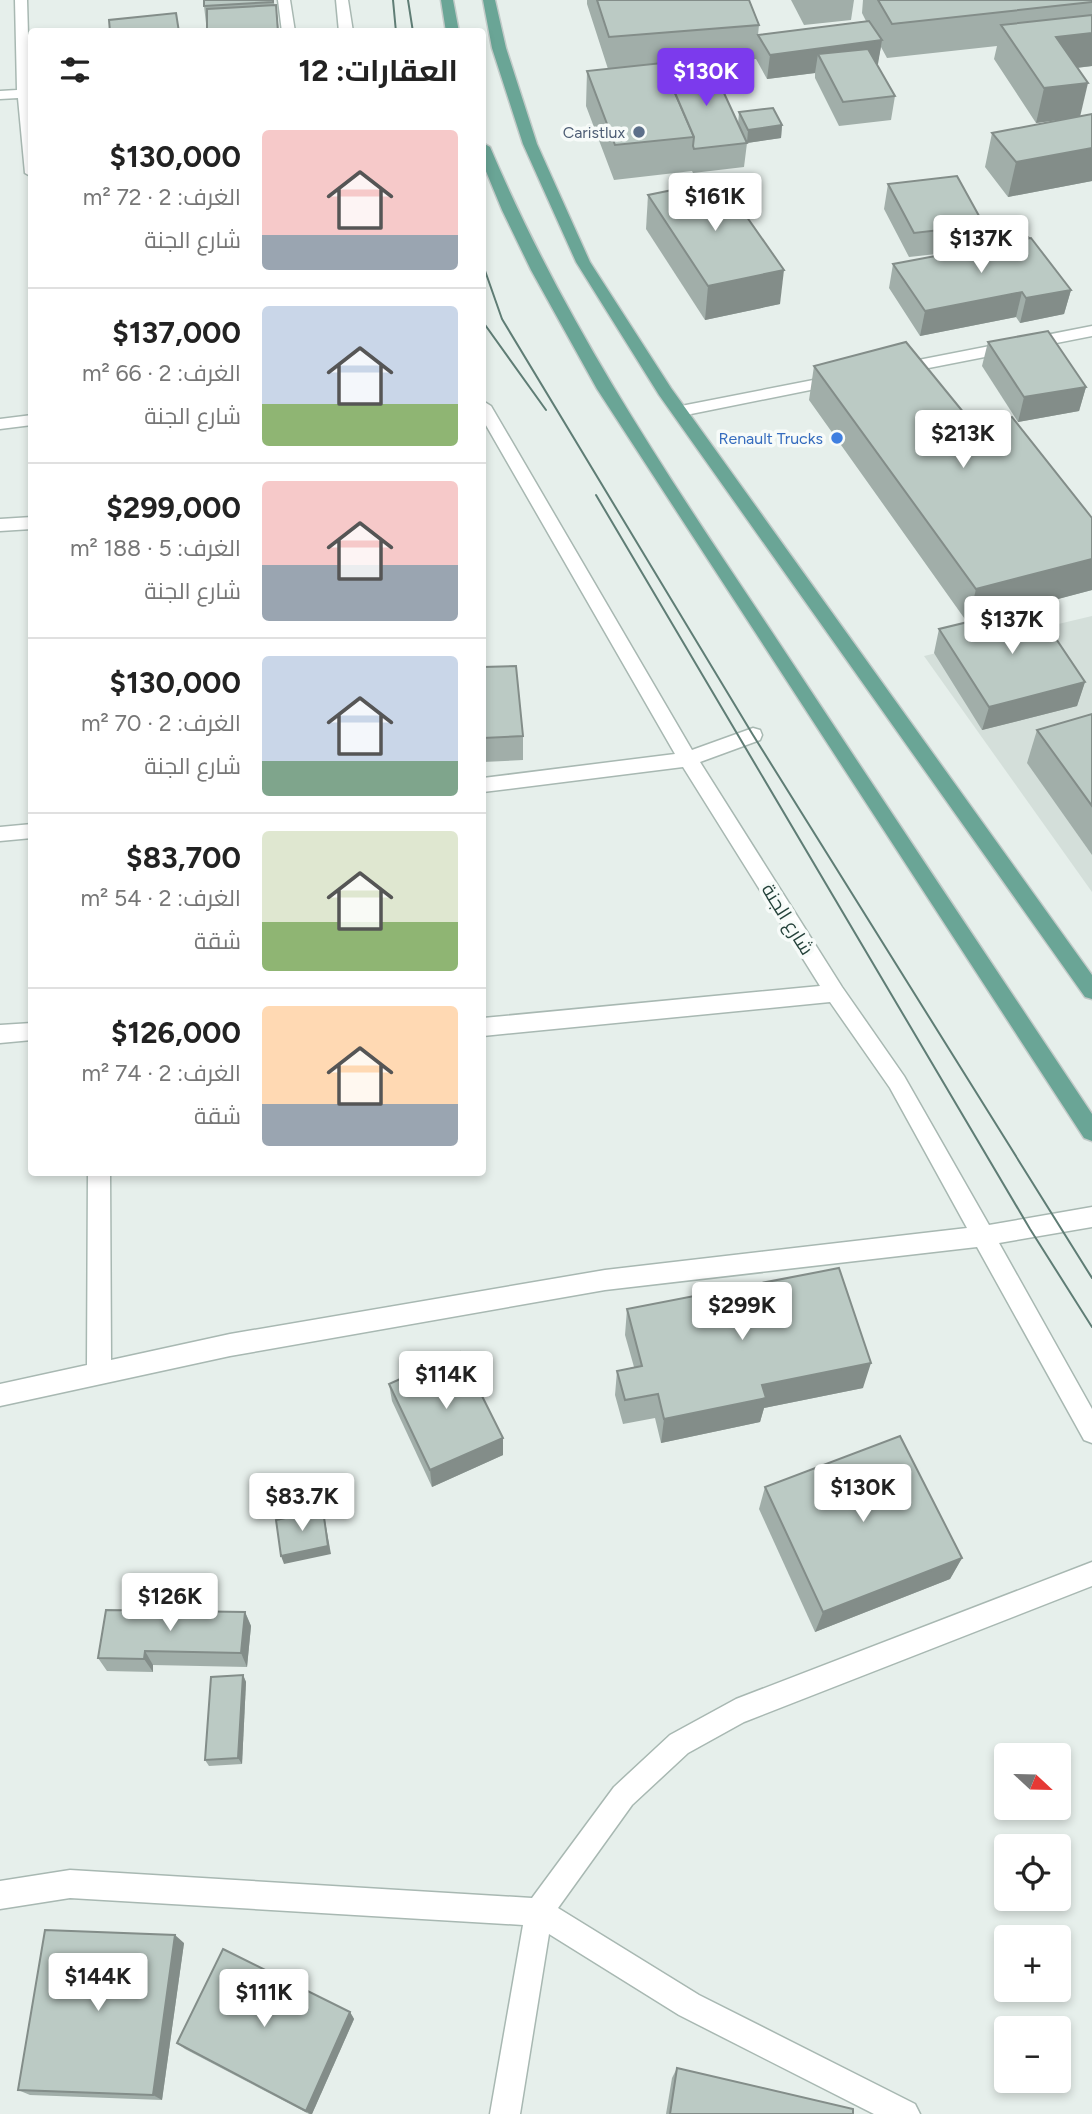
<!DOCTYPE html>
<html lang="ar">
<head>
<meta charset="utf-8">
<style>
	:root { --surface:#fff; --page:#f2f2f2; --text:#222; --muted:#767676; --line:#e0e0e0; --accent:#7c3aed }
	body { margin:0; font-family:Figtree,Cairo,sans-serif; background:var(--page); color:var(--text); direction:rtl; height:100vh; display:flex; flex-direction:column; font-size:26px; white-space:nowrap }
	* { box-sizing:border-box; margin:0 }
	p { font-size:23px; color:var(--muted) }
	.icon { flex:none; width:38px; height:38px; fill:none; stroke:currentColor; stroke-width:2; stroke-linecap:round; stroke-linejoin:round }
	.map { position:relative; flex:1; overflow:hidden; direction:ltr }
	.side { position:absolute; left:28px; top:28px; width:458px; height:1148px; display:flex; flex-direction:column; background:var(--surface); border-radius:7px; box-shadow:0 4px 10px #0003; direction:rtl }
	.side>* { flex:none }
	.needle { width:46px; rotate:112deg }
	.fabs { position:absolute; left:994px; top:1743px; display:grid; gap:14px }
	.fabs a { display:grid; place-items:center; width:77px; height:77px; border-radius:7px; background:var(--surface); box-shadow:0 4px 10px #0003; font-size:35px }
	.price { position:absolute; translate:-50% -60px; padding:0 16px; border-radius:7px; background:#fff; color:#222; font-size:23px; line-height:46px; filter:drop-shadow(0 2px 4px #0008) }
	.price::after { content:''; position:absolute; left:50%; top:42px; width:21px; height:16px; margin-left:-10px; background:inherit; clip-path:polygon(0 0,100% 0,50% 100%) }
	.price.on { background:var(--accent); color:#fff }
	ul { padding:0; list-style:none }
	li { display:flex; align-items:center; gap:21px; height:175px; padding:0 28px }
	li+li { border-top:2px solid var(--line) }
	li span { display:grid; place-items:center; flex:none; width:196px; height:140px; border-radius:7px; color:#555 }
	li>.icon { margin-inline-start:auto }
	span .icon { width:84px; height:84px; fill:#fffc; stroke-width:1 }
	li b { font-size:30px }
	h2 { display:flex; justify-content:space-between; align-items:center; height:84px; padding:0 28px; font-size:30px }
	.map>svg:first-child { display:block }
	.built { fill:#d4dfda }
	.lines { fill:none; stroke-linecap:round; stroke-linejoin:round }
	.street-casing { stroke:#a8b8b2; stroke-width:3 }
	.primary-casing { stroke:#c2cac8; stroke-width:3 }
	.street { fill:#fff; fill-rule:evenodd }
	.primary { fill:#6aa596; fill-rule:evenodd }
	.tram { stroke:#5f7d75; stroke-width:2 }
	.wall { fill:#a1aea9 }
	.shaded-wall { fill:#838d89 }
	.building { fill:#bbcac4; stroke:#838d89; stroke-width:2 }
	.service-dot { fill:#5c6f8a; stroke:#f7fbf9; stroke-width:2.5 }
	.shop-dot { fill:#3f7fe0; stroke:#f7fbf9; stroke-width:2.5 }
	.labels { text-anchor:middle; stroke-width:7; stroke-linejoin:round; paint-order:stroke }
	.far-service-label { font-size:16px; fill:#4e5e75; stroke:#f7fbf9; text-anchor:end }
	.far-shop-label { font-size:16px; fill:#366cbe; stroke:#f7fbf9; text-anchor:end }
	.street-label { font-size:19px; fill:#24423a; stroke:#f7fbf9 }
</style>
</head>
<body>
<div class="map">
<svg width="1092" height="2114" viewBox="0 0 1092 2114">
	<rect width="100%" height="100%" fill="#e6efeb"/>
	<!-- built -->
	<polygon class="built" points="1092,616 1092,892 924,656"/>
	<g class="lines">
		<defs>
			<g id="street">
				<polygon points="15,0 27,0 32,177 25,173 18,98 0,99 0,91 17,90"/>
				<polygon points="278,0 290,0 295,32 282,32"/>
				<polygon points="336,0 348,0 353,32 339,32"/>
				<polygon points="1092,326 1092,336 898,374 890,369 898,364"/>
				<polygon points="839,375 847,380 845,383 681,416 673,411 681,406"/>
				<polygon points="483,401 491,406 692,750 753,728 760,730 762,735 760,740 700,762 842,987 904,1076 989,1225 1092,1207 1092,1227 999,1243 1092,1409 1092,1443 1084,1440 977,1247 605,1290 230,1356 0,1406 0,1384 87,1365 88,1172 110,1172 111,1360 230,1334 605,1270 967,1228 890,1088 830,1002 483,1036 483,1018 820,986 683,767 483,792 483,778 675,754 483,420"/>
				<polygon points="32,415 32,425 0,429 0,419"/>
				<polygon points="32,517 32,529 0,531 0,519"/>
				<polygon points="32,824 32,838 0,841 0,827"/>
				<polygon points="32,1023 32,1040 0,1043 0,1025"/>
				<polygon points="1092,1562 1092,1586 744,1722 688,1753 632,1805 558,1908 699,1995 915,2104 920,2114 874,2114 679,2015 549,1934 520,2114 490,2114 523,1925 70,1898 0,1909 0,1881 70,1870 532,1898 614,1787 670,1735 736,1699"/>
			</g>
			<g id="primary">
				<polygon points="441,0 453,0 459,32 446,32"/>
				<polygon points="483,0 495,0 506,48 537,144 590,262 671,388 1092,975 1092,999 1085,997 659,395 576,262 523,144 492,48"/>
				<path d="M483,143L490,147C565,324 666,473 772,632C878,793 985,953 1092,1114V1141L1084,1138L597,389L531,270L502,210L483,164Z"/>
			</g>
		</defs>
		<!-- street casing -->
		<use href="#street" class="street-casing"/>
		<!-- primary casing -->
		<use href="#primary" class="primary-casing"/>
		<!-- street -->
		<use href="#street" class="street"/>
		<!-- primary -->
		<use href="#primary" class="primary"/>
		<!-- tram -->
		<g class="tram">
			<polyline points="393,0 396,32"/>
			<polyline points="408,0 413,32"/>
			<polyline points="483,265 502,319 753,735 1092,1278"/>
			<polyline points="483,322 546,410"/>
			<polyline points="596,495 1030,1229 1092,1327"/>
		</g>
	</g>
	<!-- wall -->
	<g class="wall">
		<polygon points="273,0 275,6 276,5 279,32 207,32 204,6"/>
		<polygon points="587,0 749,0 759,25 758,35 866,21 862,13 863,0 1092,0 1092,66 1077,68 1080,117 1092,114 1092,181 1008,197 985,167 992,133 1072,118 1036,123 994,59 997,46 887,58 881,47 877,65 895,96 891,120 839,126 815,78 815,73 767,79 756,59 664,67 666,72 738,125 739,112 782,125 781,138 747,143 741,130 747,143 744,167 693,173 692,171 614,180 586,106 587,71 608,69 587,4"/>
		<polygon points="791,0 854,0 851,20 804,25"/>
		<polygon points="888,184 984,225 979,248 1000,244 1002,235 1071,290 1064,314 1020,323 1016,317 920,336 889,288 893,264 955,252 909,257 884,209"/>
		<polygon points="648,195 780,304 705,320 646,229"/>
		<polygon points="988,342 1086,387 1079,411 1018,422 982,366"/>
		<polygon points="814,366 972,426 1092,518 1092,590 1004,613 1085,682 1077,706 982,730 934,653 939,629 967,622 809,400"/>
		<polygon points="483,667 523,736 523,760 483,762"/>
		<polygon points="1092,714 1092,855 1027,763 1037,730"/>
		<polygon points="627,1309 863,1388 764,1408 760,1422 661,1443 655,1418 623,1424 615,1395 617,1371 634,1367 625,1335"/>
		<polygon points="389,1384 503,1438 503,1455 432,1487 392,1401"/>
		<polygon points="765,1487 962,1558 950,1579 815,1632 759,1509"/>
		<polygon points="245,1612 251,1626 247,1667 153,1665 153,1672 107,1671 98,1658"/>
		<polygon points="243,1675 246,1682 242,1764 209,1766 205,1760"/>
		<polygon points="184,1943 162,2100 30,2095 18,2090"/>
		<polygon points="350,2012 354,2019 312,2114 309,2114 185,2049 177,2043"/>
		<polygon points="677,2068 853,2114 666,2114 672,2078"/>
	</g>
	<!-- shaded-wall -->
	<g class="shaded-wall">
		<polygon points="1092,33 1092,66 1048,71 1056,37"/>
		<polygon points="882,40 878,64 827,71 818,54 815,73 767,79 770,55"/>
		<polygon points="1088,83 1080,117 1036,123 1044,88"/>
		<polygon points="782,125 781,138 747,143 748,130"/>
		<polygon points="1092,148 1092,181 1008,197 1016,162"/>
		<polygon points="784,270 780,304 705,320 708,286"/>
		<polygon points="1071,290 1064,314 1020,323 1026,298"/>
		<polygon points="1022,292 1016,317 920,336 925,311"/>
		<polygon points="1086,387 1079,411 1018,422 1024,397"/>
		<polygon points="1092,559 1092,590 968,623 976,589"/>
		<polygon points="1085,682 1077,706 982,730 989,707"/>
		<polygon points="871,1363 863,1388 764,1408 760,1422 661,1443 664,1419 762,1385"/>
		<polygon points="503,1438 503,1455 432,1487 430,1470"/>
		<polygon points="323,1510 331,1554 284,1564 281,1556"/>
		<polygon points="962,1558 950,1579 815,1632 823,1612"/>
		<polygon points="245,1612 251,1626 247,1667 241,1653"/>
		<polygon points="145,1651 153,1665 153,1672 144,1659"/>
		<polygon points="243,1675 246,1682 242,1764 238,1758"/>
		<polygon points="175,1935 184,1943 162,2100 153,2095"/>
		<polygon points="350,2012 354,2019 312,2114 310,2114 306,2111"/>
	</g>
	<!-- building -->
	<g class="building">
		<polygon points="204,0 273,0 273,2 204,6"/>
		<polygon points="597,0 749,0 759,25 609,37"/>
		<polygon points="878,0 1092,0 1092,2 892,24"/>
		<polygon points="276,5 278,32 207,32 207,9"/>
		<polygon points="176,13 179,32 110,32 109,20"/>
		<polygon points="1092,15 1092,33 1056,37 1088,83 1044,88 1001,25"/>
		<polygon points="869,21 882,40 770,55 758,35"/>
		<polygon points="868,49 895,96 843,102 818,54"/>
		<polygon points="662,63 694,137 615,145 587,71"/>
		<polygon points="712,67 747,143 694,149 693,146 694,137 666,72"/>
		<polygon points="773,108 782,125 748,130 739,112"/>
		<polygon points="1092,114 1092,148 1016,162 992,133"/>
		<polygon points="957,176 984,225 914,233 888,184"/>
		<polygon points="721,180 784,270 708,286 648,195"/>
		<polygon points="1020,230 1029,238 1009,242 1002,235"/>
		<polygon points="1031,238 1071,290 1026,298 1022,292 925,311 893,264"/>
		<polygon points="1048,331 1086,387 1024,397 988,342"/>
		<polygon points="906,342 973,424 934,436 1012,417 1092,518 1092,559 976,589 814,366"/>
		<polygon points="1034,606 1085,682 989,707 939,629"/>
		<polygon points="516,666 523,736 483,738 483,667"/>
		<polygon points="1092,714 1092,806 1037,730"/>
		<polygon points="839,1268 871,1363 762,1385 766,1398 664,1419 658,1394 625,1400 617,1371 642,1366 627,1309"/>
		<polygon points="460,1352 503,1438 430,1470 389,1384"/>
		<polygon points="900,1436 962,1558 823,1612 765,1487"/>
		<polygon points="323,1510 328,1546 281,1556 276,1520"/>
		<polygon points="106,1610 245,1612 241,1653 145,1651 144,1659 98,1658"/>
		<polygon points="243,1675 238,1758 205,1760 211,1677"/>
		<polygon points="45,1930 175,1935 153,2095 18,2090"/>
		<polygon points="223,1949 350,2012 306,2111 177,2043"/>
		<polygon points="677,2068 853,2109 853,2114 670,2114"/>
	</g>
	<!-- markers -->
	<circle class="service-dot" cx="639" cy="132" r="7"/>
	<circle class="shop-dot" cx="837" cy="438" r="7"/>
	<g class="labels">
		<!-- far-service labels -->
		<g class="far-service-label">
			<text x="625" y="138">Caristlux</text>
		</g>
		<!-- far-shop labels -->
		<g class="far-shop-label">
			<text x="823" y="444">Renault Trucks</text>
		</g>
		<!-- street labels -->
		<g class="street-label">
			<text transform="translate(788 919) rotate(58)" y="7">شارع الجنة</text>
		</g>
	</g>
</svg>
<div class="fabs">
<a><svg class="needle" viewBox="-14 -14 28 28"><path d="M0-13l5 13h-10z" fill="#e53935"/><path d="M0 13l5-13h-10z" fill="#767676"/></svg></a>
<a><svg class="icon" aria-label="locate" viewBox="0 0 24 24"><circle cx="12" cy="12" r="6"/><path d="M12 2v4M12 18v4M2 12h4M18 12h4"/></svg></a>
<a>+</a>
<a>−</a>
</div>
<b class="price on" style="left:706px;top:108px">$130K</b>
<b class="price" style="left:715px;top:233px">$161K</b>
<b class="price" style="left:981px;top:275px">$137K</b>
<b class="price" style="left:963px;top:470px">$213K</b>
<b class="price" style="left:1012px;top:656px">$137K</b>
<b class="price" style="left:742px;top:1342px">$299K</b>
<b class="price" style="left:446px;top:1411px">$114K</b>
<b class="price" style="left:863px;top:1524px">$130K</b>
<b class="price" style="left:302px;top:1533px">$83.7K</b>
<b class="price" style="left:170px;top:1633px">$126K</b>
<b class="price" style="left:98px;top:2013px">$144K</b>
<b class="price" style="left:264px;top:2029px">$111K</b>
<section class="side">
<h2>العقارات: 12<svg class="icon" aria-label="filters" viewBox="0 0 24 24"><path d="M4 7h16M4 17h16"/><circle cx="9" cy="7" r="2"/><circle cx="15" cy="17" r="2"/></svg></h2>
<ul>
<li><span style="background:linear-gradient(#f6c9c9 75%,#9aa5b1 0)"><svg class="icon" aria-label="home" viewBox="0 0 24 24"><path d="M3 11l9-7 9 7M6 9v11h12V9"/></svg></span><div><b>$130,000</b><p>الغرف: 2 · 72 m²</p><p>شارع الجنة</p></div></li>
<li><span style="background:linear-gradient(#c9d6e8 70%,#8fb573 0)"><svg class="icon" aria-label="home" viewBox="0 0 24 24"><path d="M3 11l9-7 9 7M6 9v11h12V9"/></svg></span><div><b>$137,000</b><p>الغرف: 2 · 66 m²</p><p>شارع الجنة</p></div></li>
<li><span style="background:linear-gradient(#f6c9c9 60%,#9aa5b1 0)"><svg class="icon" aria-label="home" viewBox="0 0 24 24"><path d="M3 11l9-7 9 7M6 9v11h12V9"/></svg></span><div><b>$299,000</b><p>الغرف: 5 · 188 m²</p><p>شارع الجنة</p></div></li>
<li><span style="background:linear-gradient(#c9d6e8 75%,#7fa58c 0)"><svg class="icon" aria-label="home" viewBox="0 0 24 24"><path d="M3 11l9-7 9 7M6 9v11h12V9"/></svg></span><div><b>$130,000</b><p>الغرف: 2 · 70 m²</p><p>شارع الجنة</p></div></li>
<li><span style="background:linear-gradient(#dfe7d0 65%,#8fb573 0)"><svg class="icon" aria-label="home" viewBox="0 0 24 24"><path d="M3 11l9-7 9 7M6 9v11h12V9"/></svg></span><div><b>$83,700</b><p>الغرف: 2 · 54 m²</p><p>شقة</p></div></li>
<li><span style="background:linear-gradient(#ffd9b3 70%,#9aa5b1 0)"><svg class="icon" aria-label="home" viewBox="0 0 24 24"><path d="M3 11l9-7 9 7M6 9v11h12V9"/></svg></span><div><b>$126,000</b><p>الغرف: 2 · 74 m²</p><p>شقة</p></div></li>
</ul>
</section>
</div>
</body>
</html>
